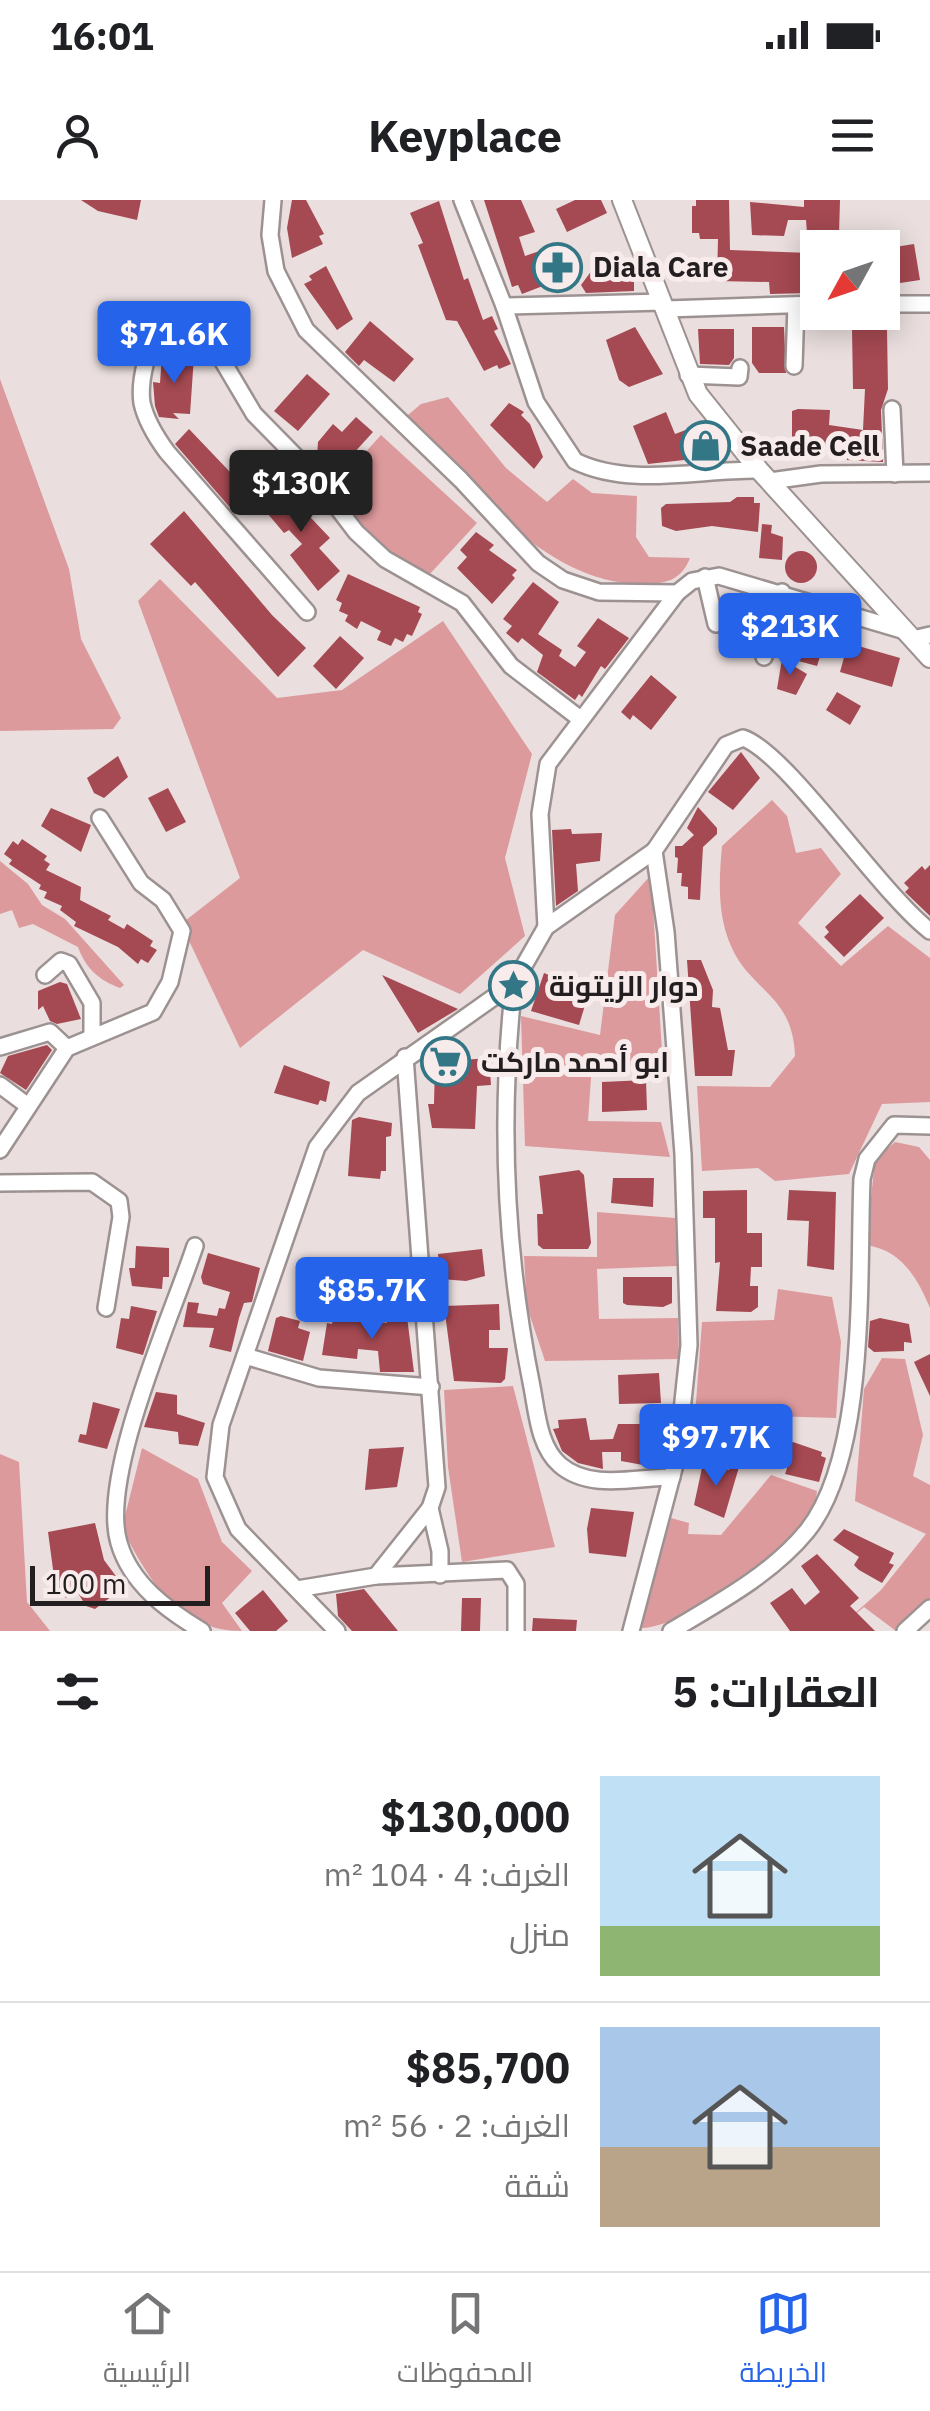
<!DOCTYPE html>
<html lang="ar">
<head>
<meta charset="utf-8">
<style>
	:root { --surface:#fff; --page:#f2f2f2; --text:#202124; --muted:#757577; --line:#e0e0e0; --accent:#2563eb }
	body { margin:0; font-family:"IBM Plex Sans",Cairo,sans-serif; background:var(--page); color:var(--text); direction:rtl; height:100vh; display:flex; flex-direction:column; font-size:38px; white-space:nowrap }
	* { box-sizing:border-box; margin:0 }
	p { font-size:32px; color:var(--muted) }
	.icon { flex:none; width:55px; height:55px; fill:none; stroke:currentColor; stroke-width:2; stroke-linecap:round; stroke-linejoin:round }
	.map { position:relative; height:1431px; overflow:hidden; direction:ltr }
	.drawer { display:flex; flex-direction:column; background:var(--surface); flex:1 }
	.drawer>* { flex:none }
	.needle { width:65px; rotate:230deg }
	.buttons { position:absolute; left:800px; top:30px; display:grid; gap:20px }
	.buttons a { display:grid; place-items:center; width:100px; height:100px; border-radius:0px; background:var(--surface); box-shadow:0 5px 25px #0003; font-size:50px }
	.scale { position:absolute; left:30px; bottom:25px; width:180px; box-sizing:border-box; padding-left:10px; border:5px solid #231e1f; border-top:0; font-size:28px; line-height:35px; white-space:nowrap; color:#231e1f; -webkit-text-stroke:8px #f7ebeb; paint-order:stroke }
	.price { position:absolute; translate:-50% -85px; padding:0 22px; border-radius:10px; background:var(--accent); color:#fff; font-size:32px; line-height:65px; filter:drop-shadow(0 2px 5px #0008) }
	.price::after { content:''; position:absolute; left:50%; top:60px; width:30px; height:22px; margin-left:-15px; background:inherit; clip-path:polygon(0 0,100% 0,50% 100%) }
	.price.current { background:#222; color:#fff }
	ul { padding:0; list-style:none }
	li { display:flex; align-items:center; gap:30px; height:250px; padding:0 50px }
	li+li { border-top:2px solid var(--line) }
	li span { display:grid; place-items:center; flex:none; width:280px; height:200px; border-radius:0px; color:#555 }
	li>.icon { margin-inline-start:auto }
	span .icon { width:120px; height:120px; fill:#fffc; stroke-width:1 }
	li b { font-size:42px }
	h2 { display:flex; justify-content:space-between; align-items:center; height:120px; padding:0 50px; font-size:42px }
	.status { display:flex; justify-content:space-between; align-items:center; height:70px; padding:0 50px; background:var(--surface); direction:ltr }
	.status svg { height:28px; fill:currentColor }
	header { display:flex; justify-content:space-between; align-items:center; height:130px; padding:0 50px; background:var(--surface); font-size:45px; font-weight:800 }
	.tabs { display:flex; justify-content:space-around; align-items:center; height:140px; border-top:2px solid var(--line); background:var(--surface); font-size:28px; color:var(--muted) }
	.tabs a { display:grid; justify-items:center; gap:5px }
	.tabs .current { color:var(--accent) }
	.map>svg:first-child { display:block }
	.green { fill:#dd9a9c }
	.building { fill:#a54952 }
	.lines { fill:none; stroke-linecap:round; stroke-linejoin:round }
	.minor-casing { stroke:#9d9292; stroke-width:20 }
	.tertiary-casing { stroke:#9d9292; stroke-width:22 }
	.minor { stroke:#fff; stroke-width:15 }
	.tertiary { stroke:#fff; stroke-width:18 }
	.labels { text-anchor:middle; stroke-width:10; stroke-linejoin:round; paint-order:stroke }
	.poi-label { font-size:28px; font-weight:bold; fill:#231e1f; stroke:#f7ebeb; text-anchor:start }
</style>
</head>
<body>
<div class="status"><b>16:01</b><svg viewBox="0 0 49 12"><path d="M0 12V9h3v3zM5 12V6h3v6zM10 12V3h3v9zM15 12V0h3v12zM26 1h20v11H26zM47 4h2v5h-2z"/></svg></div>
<header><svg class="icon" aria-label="menu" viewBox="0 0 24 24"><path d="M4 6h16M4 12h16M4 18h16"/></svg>Keyplace<svg class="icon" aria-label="person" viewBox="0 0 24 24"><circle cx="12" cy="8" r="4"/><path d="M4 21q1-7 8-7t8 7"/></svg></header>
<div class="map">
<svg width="930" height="1431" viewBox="0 0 930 1431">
	<rect width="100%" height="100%" fill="#eadede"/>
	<!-- green -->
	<g class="green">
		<polygon points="0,179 69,369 81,439 121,518 113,529 0,531"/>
		<path d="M448,197L506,268L547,302L573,279L592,293L637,296L636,337L649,357L690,358C681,381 665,384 642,384C545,385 468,282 402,220L421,204Z"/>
		<path d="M381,235L477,323L428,376C388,355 358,328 329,293Z"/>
		<polygon points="160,379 277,498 342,490 443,421 532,554 505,658 525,736 460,794 363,750 240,848 181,724 240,678 138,401"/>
		<path d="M772,600L787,616L796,653L821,648L841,674L798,723L841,766L888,726L930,758V902L882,904L849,974L775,981L758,968L702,971L697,886L770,887L795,856C793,794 750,791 731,746C717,714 719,680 722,646Z"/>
		<path d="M0,661L28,684L42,705L65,719L124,785L120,788C99,780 86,769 78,747L33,724L19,728L12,710L0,714Z"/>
		<polygon points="651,675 663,867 592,863 588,921 661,922 670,957 525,946 521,816 600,835 615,715"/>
		<path d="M895,942L919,947L930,960V1108C917,1077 901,1050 866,1045L875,960Z"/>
		<polygon points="597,1012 675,1018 677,1066 597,1069 599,1119 678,1118 679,1159 545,1161 527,1107 524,1056 597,1057"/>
		<polygon points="778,1089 832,1097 841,1142 836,1218 769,1216 762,1235 695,1216 702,1122 774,1120"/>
		<polygon points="882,1158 905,1159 923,1235 913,1276 930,1285 930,1403 896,1431 864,1407 835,1431 881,1390 926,1334 855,1301 864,1189"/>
		<polygon points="513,1186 555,1347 462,1362 448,1267 444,1190"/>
		<path d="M142,1248L198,1279L222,1342L252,1371L222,1403L242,1431C178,1431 148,1379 122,1328Z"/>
		<polygon points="0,1254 19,1262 27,1402 50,1431 0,1431"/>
		<path d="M771,1275L817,1291C816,1298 815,1307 811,1313C787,1351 685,1428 641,1428L671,1318L689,1323L688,1334L721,1335Z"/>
	</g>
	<!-- building -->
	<g class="building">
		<polygon points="81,0 141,0 137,20 98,11"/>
		<polygon points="292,0 306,0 324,34 319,36 323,44 292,58 287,28"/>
		<polygon points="484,0 521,0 535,32 519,37 525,56 551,47 561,79 522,94 518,85 512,87"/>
		<polygon points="575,0 601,0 607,13 567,32 556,9"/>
		<polygon points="696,0 729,0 730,50 810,53 811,93 770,94 769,82 717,81 718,39 700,39 699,33 692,33 692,6 696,6"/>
		<polygon points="804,0 840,0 839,34 807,33 806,20 788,20 784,36 752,35 750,2 804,7"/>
		<polygon points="439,1 464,80 468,78 483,120 492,116 498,129 494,131 511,164 499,169 497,165 484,171 457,121 446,120 418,45 423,43 410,13"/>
		<polygon points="914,44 920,80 887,85 882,49"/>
		<polygon points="604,54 604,71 634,80 634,91 586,93 581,85"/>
		<polygon points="326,66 353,119 337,130 304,84 312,80 309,76"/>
		<polygon points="370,121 414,159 394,182 364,160 359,166 345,152"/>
		<polygon points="635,127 663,174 629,187 619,180 606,140"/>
		<polygon points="752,127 784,127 786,173 759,173 752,163"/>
		<polygon points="698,129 734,129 734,158 729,165 700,164"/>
		<polygon points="852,129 887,129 888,189 881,210 883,262 847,260 847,250 802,252 792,242 792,211 798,209 830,210 829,225 863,230 865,189 853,189"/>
		<polygon points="162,154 194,156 190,214 173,213 179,219 159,217 155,206 153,182 160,183"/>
		<polygon points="307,174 330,194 298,231 274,211"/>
		<polygon points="509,203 524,212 521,215 530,224 543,257 534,269 490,225"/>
		<polygon points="666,212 675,234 699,225 711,257 648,264 633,226"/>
		<polygon points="356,217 373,232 343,265 329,268 317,257 318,242 333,224 342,232"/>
		<polygon points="189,229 250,293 233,311 175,244"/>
		<polygon points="277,282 330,338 319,348 340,371 318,391 290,355 302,344 289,330 284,333 257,301"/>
		<polygon points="737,297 754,297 754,303 760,303 758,332 712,326 676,331 662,326 661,308 666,304 730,302"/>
		<polygon points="184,311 272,415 306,448 278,477 195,382 191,386 150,344"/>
		<polygon points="762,324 772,325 771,333 783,337 782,360 759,358"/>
		<polygon points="476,332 494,345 489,350 517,370 512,375 515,378 492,404 457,368 467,357 460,350"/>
		<circle cx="801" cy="367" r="16"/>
		<polygon points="348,374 420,407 418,412 422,414 412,436 407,434 403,442 395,438 391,446 377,440 381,431 361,421 357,429 345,421 348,415 339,411 342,403 336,400"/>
		<polygon points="533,382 559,402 538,434 562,450 559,456 575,467 586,452 577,446 598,418 629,438 605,469 601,466 582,497 579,494 575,500 537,472 543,455 522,438 518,443 506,433 512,426 503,419"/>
		<polygon points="727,407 763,417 757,439 750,440 746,446 724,440"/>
		<polygon points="793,432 824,444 817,466 776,455 782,433 791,436"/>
		<polygon points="340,436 364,458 336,489 313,466"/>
		<polygon points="848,443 900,458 892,487 840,472"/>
		<polygon points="782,459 807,474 796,495 777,489"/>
		<polygon points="651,475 677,497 651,530 633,515 630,520 621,512"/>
		<polygon points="837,492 861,506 850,525 826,510"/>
		<polygon points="741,552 760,578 733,610 708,592"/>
		<polygon points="118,556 128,577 104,598 94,593 87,578"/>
		<polygon points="168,588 186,622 166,632 148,598"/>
		<polygon points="698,607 717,628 717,634 703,647 700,700 688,699 688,687 681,686 682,673 677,673 678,658 675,657 675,646 682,646 694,635 687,628"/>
		<polygon points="51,608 91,625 81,652 41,626"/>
		<polygon points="571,629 572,634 602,633 600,661 576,664 578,691 556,706 552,630"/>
		<polygon points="22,639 47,656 44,660 50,664 46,670 81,687 80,700 111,716 108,720 124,729 127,724 153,741 150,746 157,750 148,763 141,759 138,764 118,747 74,726 76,722 60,710 62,706 44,698 47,692 39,689 41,685 9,664 12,660 4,654 13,641 18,645"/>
		<polygon points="930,665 930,716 905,692 909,688 904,683 922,666 925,670"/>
		<polygon points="860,694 884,718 844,757 824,737 829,732 825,727"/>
		<polygon points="687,760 701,760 713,790 712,807 720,808 728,850 735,850 732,876 695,876"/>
		<polygon points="544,773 589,792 579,825 531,811"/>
		<polygon points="382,775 458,809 418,833"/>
		<polygon points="60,782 67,784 81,819 57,824 50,821 43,806 38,810 38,791"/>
		<polygon points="47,845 52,850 26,890 0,873 8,856"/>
		<polygon points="489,858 491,885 477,886 475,929 432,928 428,904 434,904 435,862"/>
		<polygon points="284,865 330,882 326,902 320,900 318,905 274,893"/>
		<polygon points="646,880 647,910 602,912 602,882"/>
		<polygon points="359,917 392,923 391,936 386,937 386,971 381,971 380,979 348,976 352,920"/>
		<polygon points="579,970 584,975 591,1043 588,1049 543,1049 538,1045 537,1014 543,1014 539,976"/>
		<polygon points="613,978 654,978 653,1007 611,1003"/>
		<polygon points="747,990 747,1033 762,1033 762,1067 751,1067 750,1086 758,1086 758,1107 751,1112 716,1111 720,1062 715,1063 715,1018 703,1018 703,991"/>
		<polygon points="789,990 836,992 834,1070 807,1066 809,1021 787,1020"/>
		<polygon points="136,1046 169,1048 169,1077 163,1077 162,1089 132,1086 129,1068 135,1068"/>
		<polygon points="482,1049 485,1076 466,1081 441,1079 438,1054"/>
		<polygon points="208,1053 260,1068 252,1102 244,1103 239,1118 231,1152 209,1147 214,1128 183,1127 188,1102 199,1103 197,1113 217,1116 219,1108 225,1109 230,1092 203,1084 201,1077"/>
		<polygon points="404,1067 406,1087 373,1090 363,1095 361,1070"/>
		<polygon points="623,1077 672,1077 672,1103 663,1107 627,1105 623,1103"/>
		<polygon points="499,1104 500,1130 489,1130 489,1148 508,1148 505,1179 501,1183 454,1181 444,1106"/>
		<polygon points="131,1106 157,1111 143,1155 116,1148 121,1118 129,1119"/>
		<polygon points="281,1116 300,1121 298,1128 310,1132 303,1161 268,1151 276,1118"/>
		<polygon points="333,1117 387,1123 386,1119 407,1117 414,1172 380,1172 378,1151 358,1149 357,1159 322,1155 327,1123 332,1124"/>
		<polygon points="880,1118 909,1124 912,1143 904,1142 904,1151 874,1152 868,1147 870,1121"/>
		<polygon points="930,1154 930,1196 914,1162"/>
		<polygon points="659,1173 661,1203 619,1204 618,1175"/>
		<polygon points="156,1192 177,1195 177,1214 205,1223 198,1246 179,1244 178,1232 144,1227"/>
		<polygon points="93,1202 120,1209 107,1249 78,1242 80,1234 86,1235"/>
		<polygon points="586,1218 590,1240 613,1239 618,1224 648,1224 660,1227 660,1246 651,1252 651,1258 643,1259 643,1265 621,1261 621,1252 602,1252 603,1269 578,1263 562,1251 553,1229 559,1228 558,1220"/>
		<polygon points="793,1242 822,1252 821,1256 826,1258 819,1282 785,1274 788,1265 782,1263 788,1244"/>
		<polygon points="404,1247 397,1287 365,1290 369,1249"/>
		<polygon points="703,1263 729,1270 730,1265 739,1267 724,1318 694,1305"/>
		<polygon points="591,1308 634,1312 626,1357 589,1353 587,1329"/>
		<polygon points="95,1323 104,1360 124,1387 95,1409 86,1406 76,1390 66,1398 55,1384 48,1332"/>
		<polygon points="844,1329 894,1353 889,1363 894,1365 882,1383 859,1370 854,1365 859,1357 833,1340"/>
		<polygon points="817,1354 859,1398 850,1406 875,1431 790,1431 770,1403 792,1388 805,1405 820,1392 801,1366"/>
		<polygon points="364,1389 398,1431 352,1431 338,1416 336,1394"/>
		<polygon points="263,1390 288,1421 276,1431 250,1431 235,1413"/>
		<polygon points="462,1398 481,1398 480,1431 461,1431"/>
		<polygon points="533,1418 577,1420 576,1431 532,1431"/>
	</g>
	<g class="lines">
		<defs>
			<g id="minor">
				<polyline points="273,0 270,35 276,71 306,130 461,280 538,363 563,380 599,392 677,393"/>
				<path d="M462,0L504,106L536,202L575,261C630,288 700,269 759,270"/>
				<polyline points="882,104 930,104"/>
				<polyline points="504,106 663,102"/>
				<polyline points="666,109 818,104"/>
				<polyline points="794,166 796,105"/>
				<polyline points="688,175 739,177 740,168"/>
				<polyline points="892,209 895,274"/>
				<polyline points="770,281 821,274 930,273"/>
				<polyline points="705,377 716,424"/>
				<path d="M307,412L167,252C156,237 146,221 142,203C139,183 147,141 164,129C175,121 191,125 203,128L254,214L308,269L356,332L385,359L462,403L511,466L579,518"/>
				<polyline points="913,439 930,435"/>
				<polyline points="764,457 782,392"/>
				<polyline points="546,727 540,614 548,564 677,393 692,381 719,376 905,431"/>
				<polyline points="45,775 61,761 69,764 92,803 92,834"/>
				<path d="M514,783C499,918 505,1054 532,1187C537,1213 539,1247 560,1265C590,1291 637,1277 672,1277"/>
				<polyline points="0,847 50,832 67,848"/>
				<polyline points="0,885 28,906"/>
				<polyline points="0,950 67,848 153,812 170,782 182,731 163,700 141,683 100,618"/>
				<polyline points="0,983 92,982 119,1001 121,1017 106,1108"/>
				<path d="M195,1046C172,1116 99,1276 119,1343C131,1384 167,1410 202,1431"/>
				<polyline points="374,1101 426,1097"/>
				<polyline points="245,1156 319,1178 431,1187"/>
				<polyline points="430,1308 440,1351 440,1375"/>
				<polyline points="376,1376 507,1370 516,1384 516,1431"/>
				<polyline points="297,1389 376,1376 430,1308 437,1287 405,857"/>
				<polyline points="337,1431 238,1329 215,1277 221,1225 317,947 358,893 514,783 546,727 654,651"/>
				<path d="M631,1431L677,1257L689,1145L683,954L666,732L654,651L726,545L743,538C787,553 880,693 930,731"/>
				<path d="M671,1431C718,1403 772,1374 807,1331C868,1255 858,1076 862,979L867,959L894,925L930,926"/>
				<polyline points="905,1431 930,1408"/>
			</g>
			<polyline id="tertiary" points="622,0 698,194 759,270 930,458"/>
		</defs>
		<!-- minor casing -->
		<use href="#minor" class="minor-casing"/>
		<!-- tertiary casing -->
		<use href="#tertiary" class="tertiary-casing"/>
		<!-- minor -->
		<use href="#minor" class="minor"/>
		<!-- tertiary -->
		<use href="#tertiary" class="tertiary"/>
	</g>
	<!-- icons -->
	<defs>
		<symbol id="pharmacy-ring" viewBox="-11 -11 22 22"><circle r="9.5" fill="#f7ebeb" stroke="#337786" stroke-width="1.5"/><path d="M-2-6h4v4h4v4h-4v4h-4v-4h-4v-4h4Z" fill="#337786"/></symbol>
		<symbol id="shop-ring" viewBox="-11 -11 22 22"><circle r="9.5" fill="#f7ebeb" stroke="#337786" stroke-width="1.5"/><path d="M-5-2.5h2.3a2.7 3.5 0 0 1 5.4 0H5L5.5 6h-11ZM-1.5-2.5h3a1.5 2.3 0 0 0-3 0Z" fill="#337786"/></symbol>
		<symbol id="sight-ring" viewBox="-11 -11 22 22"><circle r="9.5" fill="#f7ebeb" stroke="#337786" stroke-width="1.5"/><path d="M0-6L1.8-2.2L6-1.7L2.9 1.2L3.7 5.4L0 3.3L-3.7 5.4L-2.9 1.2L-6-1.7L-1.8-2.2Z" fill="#337786"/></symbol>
		<symbol id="supermarket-ring" viewBox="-11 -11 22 22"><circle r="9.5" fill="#f7ebeb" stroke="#337786" stroke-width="1.5"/><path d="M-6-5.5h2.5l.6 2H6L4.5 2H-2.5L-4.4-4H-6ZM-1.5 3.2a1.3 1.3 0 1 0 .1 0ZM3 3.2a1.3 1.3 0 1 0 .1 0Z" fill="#337786"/></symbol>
	</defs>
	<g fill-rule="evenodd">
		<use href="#pharmacy-ring" x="530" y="40" width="55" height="55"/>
		<use href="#shop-ring" x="678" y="218" width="55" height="55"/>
		<use href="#sight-ring" x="486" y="758" width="55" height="55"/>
		<use href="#supermarket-ring" x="418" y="834" width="55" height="55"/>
	</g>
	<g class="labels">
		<!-- poi labels -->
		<g class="poi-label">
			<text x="593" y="77">Diala Care</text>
			<text x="740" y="256">Saade Cell</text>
			<text x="549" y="796">دوار الزيتونة</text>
			<text x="481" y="872">ابو أحمد ماركت</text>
		</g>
	</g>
</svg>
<div class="buttons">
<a><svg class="needle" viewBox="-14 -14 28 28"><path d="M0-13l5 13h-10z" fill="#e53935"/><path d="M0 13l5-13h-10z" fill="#757577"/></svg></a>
</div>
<div class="scale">100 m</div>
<b class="price" style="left:174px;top:186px">$71.6K</b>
<b class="price current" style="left:301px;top:335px">$130K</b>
<b class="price" style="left:790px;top:478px">$213K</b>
<b class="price" style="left:372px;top:1142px">$85.7K</b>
<b class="price" style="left:716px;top:1289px">$97.7K</b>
</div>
<section class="drawer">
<h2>العقارات: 5<svg class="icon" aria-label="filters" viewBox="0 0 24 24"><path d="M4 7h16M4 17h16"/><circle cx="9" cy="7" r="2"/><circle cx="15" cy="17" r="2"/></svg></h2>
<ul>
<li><span style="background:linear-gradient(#bfe0f5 75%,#8fb573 0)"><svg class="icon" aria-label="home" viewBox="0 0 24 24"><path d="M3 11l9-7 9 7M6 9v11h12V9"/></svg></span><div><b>$130,000</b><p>الغرف: 4 · 104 m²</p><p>منزل</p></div></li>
<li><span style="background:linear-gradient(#a9c7e8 60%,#b9a48a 0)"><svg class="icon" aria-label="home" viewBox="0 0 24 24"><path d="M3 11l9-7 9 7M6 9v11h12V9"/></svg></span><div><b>$85,700</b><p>الغرف: 2 · 56 m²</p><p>شقة</p></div></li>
</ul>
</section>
<nav class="tabs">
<a class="current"><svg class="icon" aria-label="map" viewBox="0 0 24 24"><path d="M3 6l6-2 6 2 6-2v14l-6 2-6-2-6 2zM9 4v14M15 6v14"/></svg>الخريطة</a>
<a><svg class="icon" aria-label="saved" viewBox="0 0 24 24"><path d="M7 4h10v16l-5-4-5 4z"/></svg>المحفوظات</a>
<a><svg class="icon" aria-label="home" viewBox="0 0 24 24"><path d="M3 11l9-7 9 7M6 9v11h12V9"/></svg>الرئيسية</a>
</nav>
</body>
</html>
